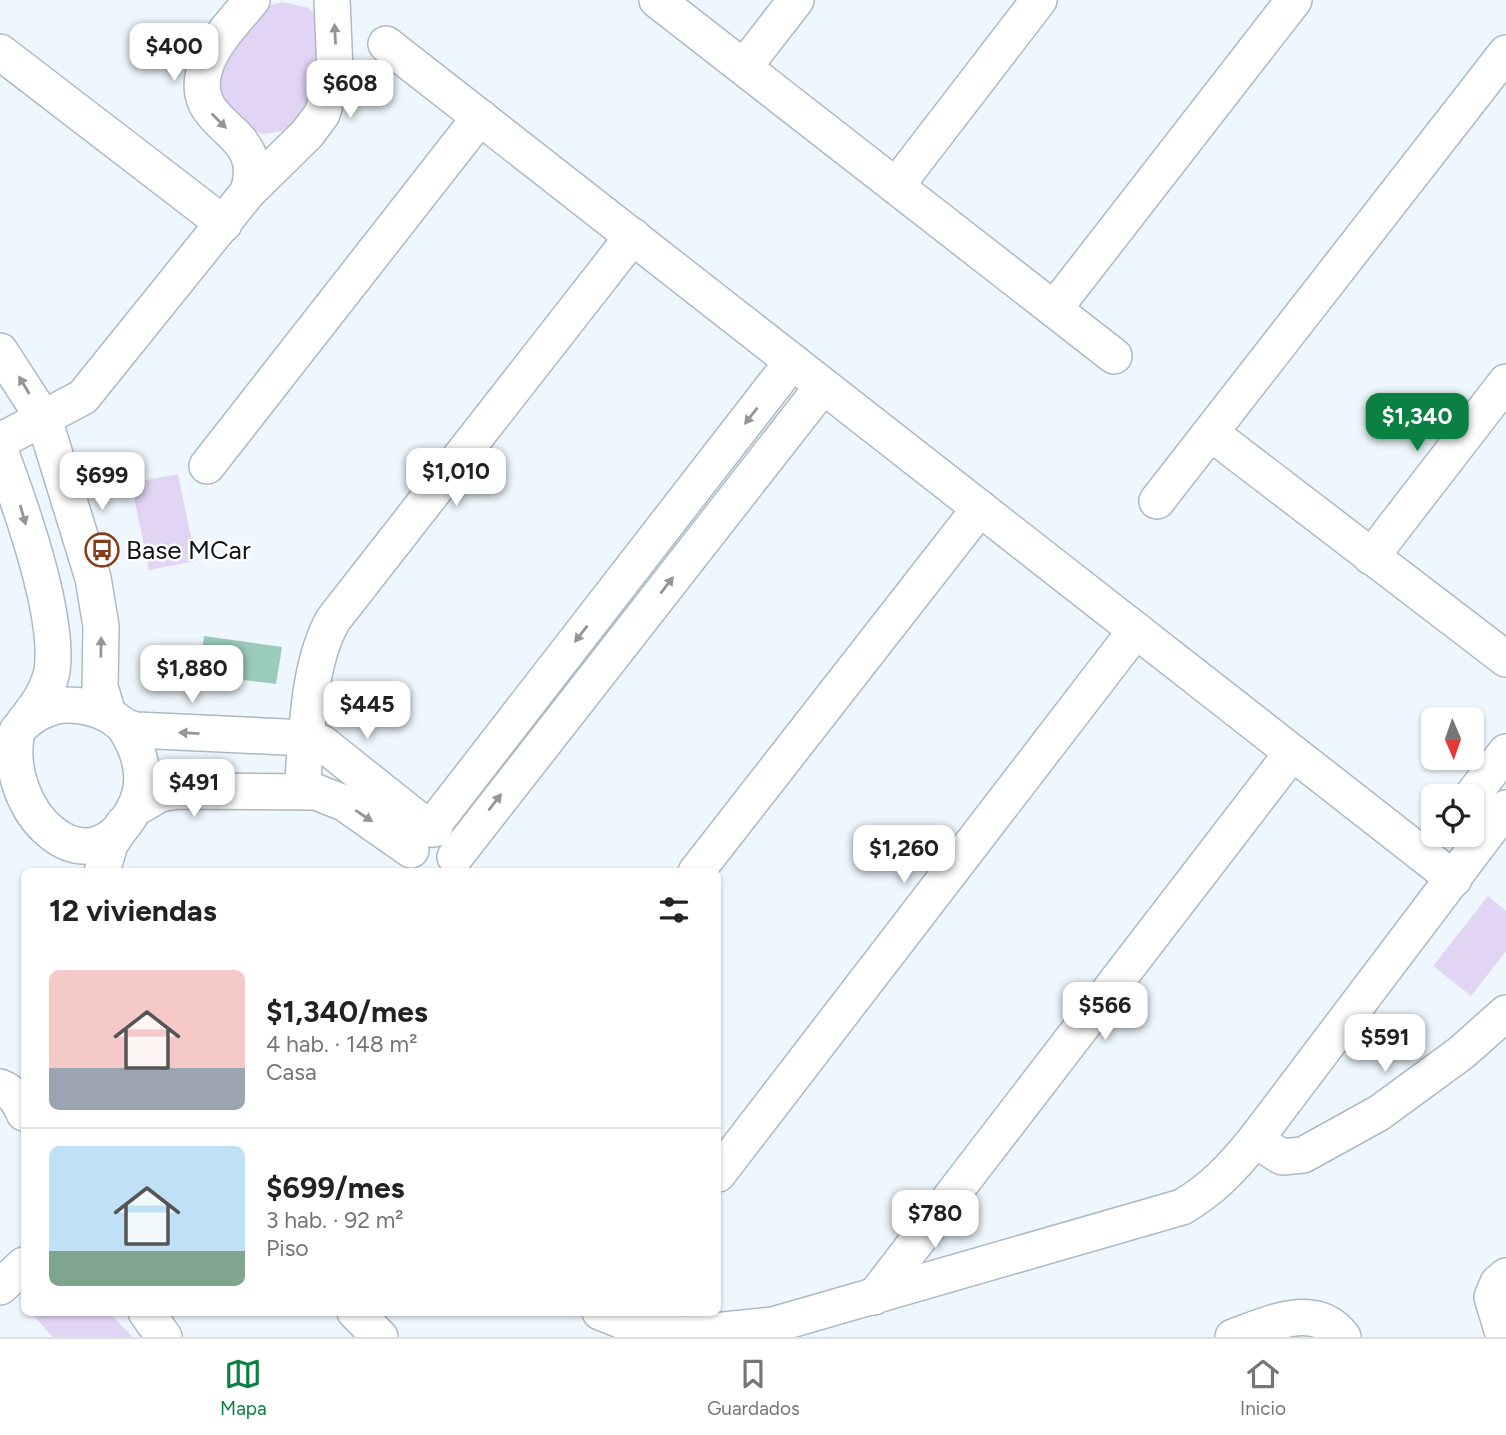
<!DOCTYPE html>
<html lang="es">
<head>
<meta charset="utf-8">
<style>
	:root { --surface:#fff; --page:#f6f6f6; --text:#222; --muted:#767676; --line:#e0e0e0; --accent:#0b8043 }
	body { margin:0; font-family:Figtree,sans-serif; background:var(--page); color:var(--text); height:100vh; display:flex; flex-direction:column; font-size:26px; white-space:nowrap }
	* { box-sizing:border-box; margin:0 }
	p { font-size:23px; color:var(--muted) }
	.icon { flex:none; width:38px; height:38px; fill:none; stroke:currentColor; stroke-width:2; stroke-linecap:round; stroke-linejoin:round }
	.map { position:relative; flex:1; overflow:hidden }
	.sheet { position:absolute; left:21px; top:868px; width:700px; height:448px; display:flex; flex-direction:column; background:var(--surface); border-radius:10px; box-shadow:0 2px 5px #0004 }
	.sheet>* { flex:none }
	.needle { width:46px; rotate:178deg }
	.tools { position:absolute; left:1421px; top:707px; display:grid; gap:14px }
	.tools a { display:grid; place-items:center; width:63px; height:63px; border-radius:10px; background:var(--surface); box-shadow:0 2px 5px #0004; font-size:35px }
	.price { position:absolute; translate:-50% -60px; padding:0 16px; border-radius:14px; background:#fff; color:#222; font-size:23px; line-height:46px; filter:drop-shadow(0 2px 4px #0008) }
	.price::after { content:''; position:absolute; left:50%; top:42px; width:21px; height:16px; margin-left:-10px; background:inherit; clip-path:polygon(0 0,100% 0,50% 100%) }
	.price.active { background:var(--accent); color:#fff }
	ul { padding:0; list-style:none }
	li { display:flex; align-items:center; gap:21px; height:175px; padding:0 28px }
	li+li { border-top:2px solid var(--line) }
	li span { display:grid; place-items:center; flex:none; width:196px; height:140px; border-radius:10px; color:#555 }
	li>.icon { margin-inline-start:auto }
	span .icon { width:84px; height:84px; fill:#fffc; stroke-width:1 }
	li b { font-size:30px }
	h2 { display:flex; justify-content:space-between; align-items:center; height:84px; padding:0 28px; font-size:30px }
	.dock { display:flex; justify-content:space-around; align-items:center; height:98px; border-top:2px solid var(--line); background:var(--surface); font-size:19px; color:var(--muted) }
	.dock a { display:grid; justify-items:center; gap:4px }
	.dock .active { color:var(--accent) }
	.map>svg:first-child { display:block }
	.green { fill:#e2d4f4 }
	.water { fill:#9bcbba }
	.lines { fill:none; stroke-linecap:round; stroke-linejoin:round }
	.street-casing { stroke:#abbac4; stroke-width:38 }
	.street { stroke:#fff; stroke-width:35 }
	.oneway { fill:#939597 }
	.labels { text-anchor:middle; stroke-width:5; stroke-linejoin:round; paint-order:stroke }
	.poi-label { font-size:26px; fill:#0e1317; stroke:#fff; text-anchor:start }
</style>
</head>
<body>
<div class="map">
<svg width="1506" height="1337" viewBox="0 0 1506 1337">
	<rect width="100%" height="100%" fill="#edf7fd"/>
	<!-- green -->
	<g class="green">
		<polygon points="282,2 309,8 318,18 318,90 296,123 283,131 264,134 247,129 232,118 218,87 225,57 268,6"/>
		<polygon points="178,474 196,561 149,570 131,483"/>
		<polygon points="1488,896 1506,911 1506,951 1471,996 1433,966"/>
		<polygon points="31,1313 110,1313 132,1337 53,1337"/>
	</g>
	<!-- water -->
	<polygon class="water" points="204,636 282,647 276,684 199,674"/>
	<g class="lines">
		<defs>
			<g id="street">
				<polyline points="657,0 1114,356"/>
				<polyline points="386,44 1454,879"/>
				<polyline points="0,52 224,224"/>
				<polyline points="744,67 796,0"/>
				<polyline points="896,186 1039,0"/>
				<path d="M248,192C269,126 189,131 204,71C210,46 236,19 252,0"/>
				<polyline points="1054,309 1294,0"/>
				<polyline points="0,351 44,419 93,578 101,626 100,687 108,714"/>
				<polyline points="1212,434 1506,659"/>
				<polyline points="0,441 83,397 248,192 307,134 322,114 335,71 332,0"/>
				<path d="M0,451C20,504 60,616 52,671C48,691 36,707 24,722"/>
				<polyline points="207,466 480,117"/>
				<polyline points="1157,501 1506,53"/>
				<polyline points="1371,557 1506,382"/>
				<path d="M125,728C141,753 149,781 134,809C87,897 0,810 17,731C29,716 48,705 68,705C82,705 96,708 109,715C119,721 123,728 136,730L307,738L322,743L430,829"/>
				<path d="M302,790C307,737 307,666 333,620L633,236"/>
				<polyline points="1472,796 1506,752"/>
				<polyline points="134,809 160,794 176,791 316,792 344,803 411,850"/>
				<polyline points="434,829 437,820 792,362"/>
				<polyline points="455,857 823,386"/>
				<polyline points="102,872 110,844 124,823"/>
				<polyline points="696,872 980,508"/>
				<path d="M0,1087C13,1092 19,1101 24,1113"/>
				<polyline points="1255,1140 1282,1157 1303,1155 1379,1113 1461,1053 1506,1013"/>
				<polyline points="718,1174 1136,630"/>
				<polyline points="0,1287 24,1265"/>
				<polyline points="874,1297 1292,753"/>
				<polyline points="146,1312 164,1337"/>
				<polyline points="355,1312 380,1337"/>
				<path d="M600,1312L648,1331L685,1334L773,1325L1182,1207C1213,1189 1233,1167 1255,1140L1506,808"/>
				<path d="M1233,1337C1267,1325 1315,1300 1343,1337"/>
				<polyline points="1504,1337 1492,1297 1498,1283 1506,1276"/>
			</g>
		</defs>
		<!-- street casing -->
		<use href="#street" class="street-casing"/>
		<!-- street -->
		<use href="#street" class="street"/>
	</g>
	<!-- one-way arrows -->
	<defs><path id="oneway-solid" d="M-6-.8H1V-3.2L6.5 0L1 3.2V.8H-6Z" transform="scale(1.75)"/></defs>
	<g class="oneway">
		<use href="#oneway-solid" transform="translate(335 34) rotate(-93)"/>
		<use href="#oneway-solid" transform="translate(219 121) rotate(45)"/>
		<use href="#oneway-solid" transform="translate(24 385) rotate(-121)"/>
		<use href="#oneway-solid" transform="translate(751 416) rotate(128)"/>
		<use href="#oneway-solid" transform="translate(23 515) rotate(74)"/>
		<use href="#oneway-solid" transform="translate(667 585) rotate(-52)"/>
		<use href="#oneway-solid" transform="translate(581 634) rotate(128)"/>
		<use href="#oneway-solid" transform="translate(101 647) rotate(-89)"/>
		<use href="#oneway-solid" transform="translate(189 733) rotate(-177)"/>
		<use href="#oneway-solid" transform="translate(495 802) rotate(-52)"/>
		<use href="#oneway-solid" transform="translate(364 816) rotate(34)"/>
	</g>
	<!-- icons -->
	<defs>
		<symbol id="bus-ring" viewBox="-11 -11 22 22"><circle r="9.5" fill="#fff" stroke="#863f1c" stroke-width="1.5"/><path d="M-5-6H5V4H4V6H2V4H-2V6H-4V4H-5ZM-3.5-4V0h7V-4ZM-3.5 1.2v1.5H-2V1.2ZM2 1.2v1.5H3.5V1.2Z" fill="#863f1c"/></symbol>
	</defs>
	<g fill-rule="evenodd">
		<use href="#bus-ring" x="83" y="531" width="38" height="38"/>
	</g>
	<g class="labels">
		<!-- poi labels -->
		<g class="poi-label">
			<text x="126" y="559">Base MCar</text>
		</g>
	</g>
</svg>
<div class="tools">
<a><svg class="needle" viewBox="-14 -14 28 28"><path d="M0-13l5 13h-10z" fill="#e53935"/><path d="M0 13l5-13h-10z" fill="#767676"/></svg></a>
<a><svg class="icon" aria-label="locate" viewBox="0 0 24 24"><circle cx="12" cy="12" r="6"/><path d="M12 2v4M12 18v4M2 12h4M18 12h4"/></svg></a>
</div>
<b class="price" style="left:174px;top:83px">$400</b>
<b class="price" style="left:350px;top:120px">$608</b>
<b class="price active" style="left:1417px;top:453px">$1,340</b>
<b class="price" style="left:456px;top:508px">$1,010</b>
<b class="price" style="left:102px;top:512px">$699</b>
<b class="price" style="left:192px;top:705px">$1,880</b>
<b class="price" style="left:367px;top:741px">$445</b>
<b class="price" style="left:194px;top:819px">$491</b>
<b class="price" style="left:904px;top:885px">$1,260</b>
<b class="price" style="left:1105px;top:1042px">$566</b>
<b class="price" style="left:1385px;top:1074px">$591</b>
<b class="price" style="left:935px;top:1250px">$780</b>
<section class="sheet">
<h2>12 viviendas<svg class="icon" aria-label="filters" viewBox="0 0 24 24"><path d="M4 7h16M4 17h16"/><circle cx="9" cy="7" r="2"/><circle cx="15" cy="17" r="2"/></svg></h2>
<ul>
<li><span style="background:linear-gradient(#f6c9c9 70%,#9aa5b1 0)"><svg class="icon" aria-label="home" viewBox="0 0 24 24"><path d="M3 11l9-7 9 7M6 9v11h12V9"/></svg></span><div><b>$1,340/mes</b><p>4 hab. · 148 m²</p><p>Casa</p></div></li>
<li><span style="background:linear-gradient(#bfe0f5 75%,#7fa58c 0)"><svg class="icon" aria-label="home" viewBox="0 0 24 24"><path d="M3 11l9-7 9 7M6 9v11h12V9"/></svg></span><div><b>$699/mes</b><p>3 hab. · 92 m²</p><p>Piso</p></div></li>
</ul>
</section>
</div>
<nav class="dock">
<a class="active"><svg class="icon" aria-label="map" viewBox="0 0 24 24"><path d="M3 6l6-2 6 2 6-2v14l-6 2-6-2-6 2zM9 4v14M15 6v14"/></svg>Mapa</a>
<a><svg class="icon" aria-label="saved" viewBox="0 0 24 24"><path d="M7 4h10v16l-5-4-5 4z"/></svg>Guardados</a>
<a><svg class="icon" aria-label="home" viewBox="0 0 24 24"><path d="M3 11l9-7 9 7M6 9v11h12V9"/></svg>Inicio</a>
</nav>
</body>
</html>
